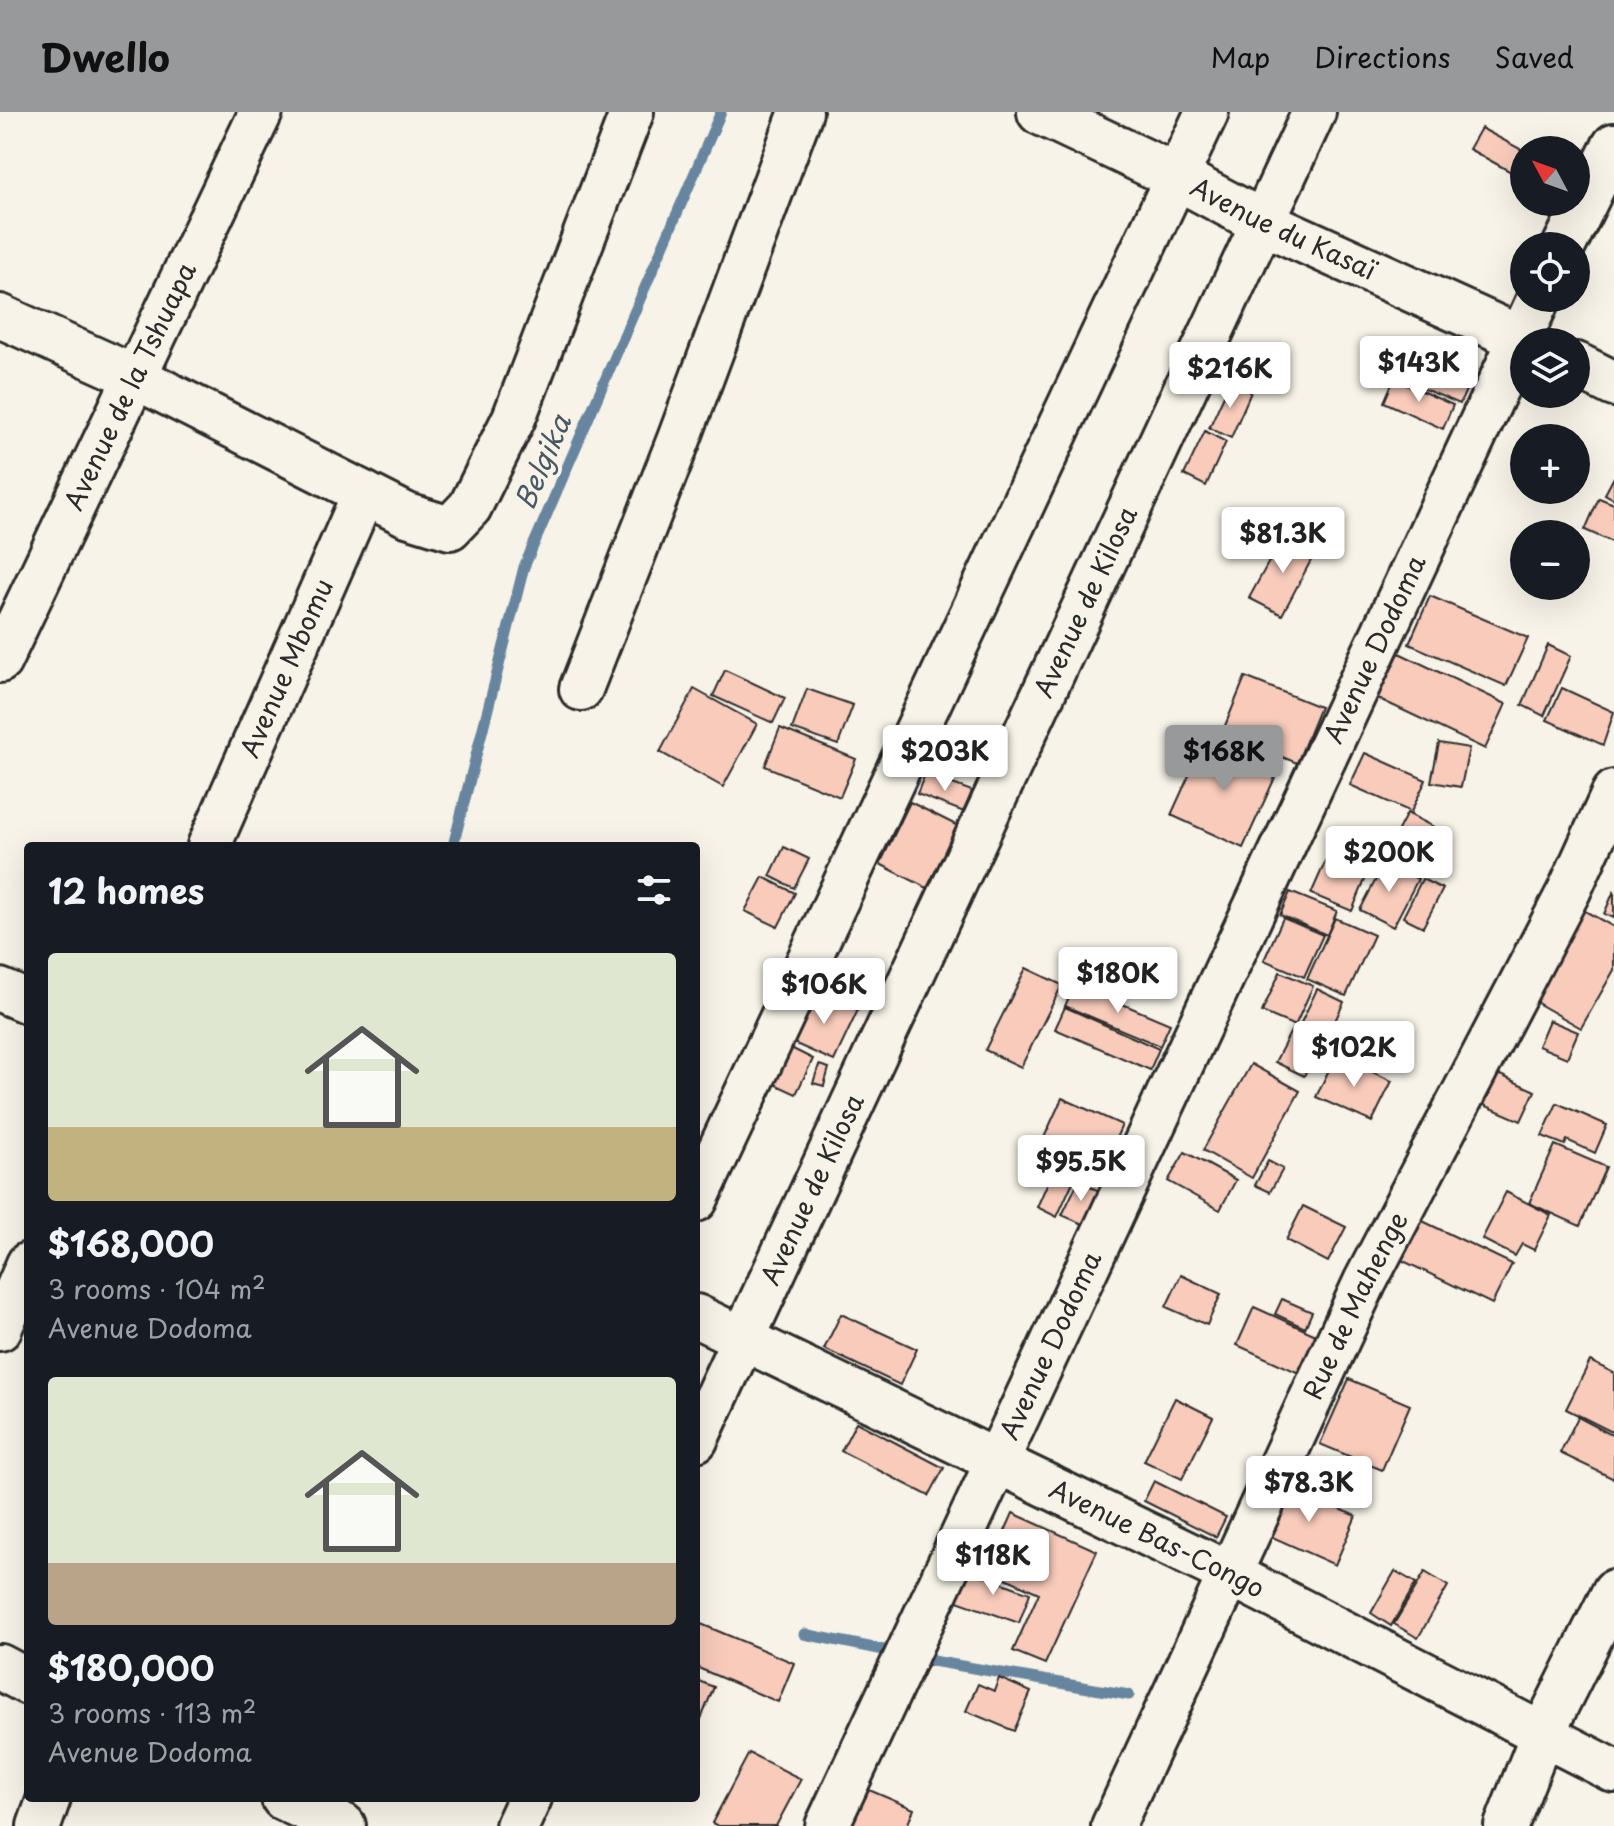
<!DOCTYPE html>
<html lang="en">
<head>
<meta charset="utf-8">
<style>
	:root { --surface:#171b24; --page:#242831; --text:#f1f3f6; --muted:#9ea1a6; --accent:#98999b }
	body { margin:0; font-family:"Playpen Sans",sans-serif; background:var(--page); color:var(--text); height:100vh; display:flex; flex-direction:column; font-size:30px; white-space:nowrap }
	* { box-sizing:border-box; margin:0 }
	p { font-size:26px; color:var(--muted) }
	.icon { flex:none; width:44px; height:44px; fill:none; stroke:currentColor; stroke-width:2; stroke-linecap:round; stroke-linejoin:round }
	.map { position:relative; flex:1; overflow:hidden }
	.details { position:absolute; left:24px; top:730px; width:676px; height:960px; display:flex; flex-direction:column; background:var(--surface); border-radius:8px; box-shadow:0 8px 32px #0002 }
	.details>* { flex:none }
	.needle { width:52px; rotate:311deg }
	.fabs { position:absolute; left:1510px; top:24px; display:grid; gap:16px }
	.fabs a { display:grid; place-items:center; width:80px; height:80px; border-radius:50%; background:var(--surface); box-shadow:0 8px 32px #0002; font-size:40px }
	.price { position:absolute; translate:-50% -68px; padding:0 18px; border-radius:8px; background:#fff; color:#222; font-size:26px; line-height:52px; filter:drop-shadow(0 2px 4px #0008) }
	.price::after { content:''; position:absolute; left:50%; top:48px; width:24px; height:18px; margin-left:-12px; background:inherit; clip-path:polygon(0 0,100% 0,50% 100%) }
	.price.current { background:var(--accent); color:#111 }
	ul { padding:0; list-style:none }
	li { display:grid; align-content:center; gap:16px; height:424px; padding:0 24px }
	li span { display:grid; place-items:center; height:248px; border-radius:8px; color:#555 }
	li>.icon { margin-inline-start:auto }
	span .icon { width:144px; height:144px; fill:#fffc; stroke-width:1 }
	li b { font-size:34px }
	h2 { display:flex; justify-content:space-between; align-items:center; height:96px; padding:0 24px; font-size:34px }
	header { display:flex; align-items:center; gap:48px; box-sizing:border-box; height:112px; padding:0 40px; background:var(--accent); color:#111 }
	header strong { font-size:38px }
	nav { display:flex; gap:44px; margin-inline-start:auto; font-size:28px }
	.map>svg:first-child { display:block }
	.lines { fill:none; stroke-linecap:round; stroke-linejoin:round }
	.stream { stroke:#68859f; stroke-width:11 }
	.building { fill:#f8cbbb; stroke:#2b2b2b; stroke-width:2 }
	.street-casing { stroke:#2b2b2b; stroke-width:48 }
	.secondary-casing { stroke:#2b2b2b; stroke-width:50 }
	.street { stroke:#f7f3e8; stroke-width:42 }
	.secondary { stroke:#f7f3e8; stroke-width:44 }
	.labels { text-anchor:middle; stroke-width:7; stroke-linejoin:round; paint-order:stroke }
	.street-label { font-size:26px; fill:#2b2b2b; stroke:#f7f3e8 }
	.water-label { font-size:28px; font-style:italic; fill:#495865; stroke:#f7f3e8 }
</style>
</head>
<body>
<header>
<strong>Dwello</strong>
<nav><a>Map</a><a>Directions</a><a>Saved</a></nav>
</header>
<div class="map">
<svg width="1614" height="1714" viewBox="0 0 1614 1714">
	<rect width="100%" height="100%" fill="#f7f3e8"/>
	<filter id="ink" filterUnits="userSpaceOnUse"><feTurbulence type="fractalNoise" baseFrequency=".0125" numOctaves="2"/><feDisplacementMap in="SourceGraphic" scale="16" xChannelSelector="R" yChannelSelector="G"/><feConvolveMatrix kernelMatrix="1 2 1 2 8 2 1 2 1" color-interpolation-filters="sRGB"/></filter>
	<g filter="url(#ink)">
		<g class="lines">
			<!-- stream -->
			<g class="stream">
				<polyline points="453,734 524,455 721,0"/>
				<polyline points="804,1522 889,1539"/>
				<polyline points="927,1548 1129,1583"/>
			</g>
		</g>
		<!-- building -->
		<g class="building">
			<polygon points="1481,16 1524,39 1524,67 1469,37"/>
			<polygon points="1404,236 1472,264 1460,292 1393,264"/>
			<polygon points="1394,267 1453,293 1443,317 1384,290"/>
			<polygon points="1230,270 1251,280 1231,326 1209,316"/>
			<polygon points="1205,319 1226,330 1206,374 1184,363"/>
			<polygon points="1614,365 1614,387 1605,382"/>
			<polygon points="1599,386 1614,392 1614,431 1585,418"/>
			<polygon points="1284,422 1316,439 1282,503 1249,486"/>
			<polygon points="1430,484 1528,526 1506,574 1409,532"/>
			<polygon points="1548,533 1571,544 1544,604 1522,593"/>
			<polygon points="1399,541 1506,592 1485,637 1377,586"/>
			<polygon points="725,558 785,586 773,611 713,584"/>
			<polygon points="1245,565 1320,595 1297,651 1222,621"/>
			<polygon points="1562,576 1614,600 1603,633 1547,608"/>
			<polygon points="694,577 757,612 723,675 660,640"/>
			<polygon points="807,577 853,593 838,633 792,617"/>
			<polygon points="780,616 856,647 840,685 765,654"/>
			<polygon points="1206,626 1278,659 1243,736 1171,703"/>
			<polygon points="1439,631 1469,636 1461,675 1431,670"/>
			<polygon points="1365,641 1426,668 1411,700 1350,673"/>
			<polygon points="925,662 972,679 964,700 917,682"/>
			<polygon points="910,690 958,714 927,776 880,752"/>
			<polygon points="1407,701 1445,721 1432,749 1394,726"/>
			<polygon points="784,735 809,747 794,776 770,764"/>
			<polygon points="1330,739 1370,756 1352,799 1311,782"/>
			<polygon points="1385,750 1418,767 1393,815 1360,798"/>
			<polygon points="763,765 795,781 778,815 745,799"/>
			<polygon points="1422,767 1443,777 1423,815 1403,805"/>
			<polygon points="1614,779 1614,806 1604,802"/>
			<polygon points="1290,780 1337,799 1327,823 1280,803"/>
			<polygon points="1576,794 1614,815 1614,858 1581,916 1525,884"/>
			<polygon points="1283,806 1323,823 1304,865 1264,848"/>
			<polygon points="1335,806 1374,823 1346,884 1307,867"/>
			<polygon points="1026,856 1062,873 1021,955 985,938"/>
			<polygon points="1280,860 1313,874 1295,914 1262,900"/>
			<polygon points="1075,872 1170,912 1160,934 1065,894"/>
			<polygon points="1317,877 1344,890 1325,930 1298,917"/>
			<polygon points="813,878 858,898 834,949 789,929"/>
			<polygon points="1065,895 1159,937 1150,958 1055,917"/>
			<polygon points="1549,908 1578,920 1567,946 1538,934"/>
			<polygon points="1292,917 1320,931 1304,964 1275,950"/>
			<polygon points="785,933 813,947 796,982 768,969"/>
			<polygon points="1336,943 1392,969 1372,1010 1316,985"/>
			<polygon points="1251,952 1300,979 1252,1066 1203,1038"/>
			<polygon points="819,953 829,956 824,974 813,971"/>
			<polygon points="1498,962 1535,979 1521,1009 1484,993"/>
			<polygon points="1062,986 1122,1013 1102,1057 1042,1030"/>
			<polygon points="1557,991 1607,1013 1595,1041 1567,1028 1565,1033 1542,1024"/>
			<polygon points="1555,1033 1606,1055 1580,1114 1529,1091"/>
			<polygon points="1185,1040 1236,1068 1220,1098 1168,1069"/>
			<polygon points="1268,1049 1283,1057 1270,1080 1255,1073"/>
			<polygon points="1055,1054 1076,1063 1057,1105 1037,1095"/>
			<polygon points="1078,1070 1100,1079 1085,1113 1062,1103"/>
			<polygon points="1506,1080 1551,1103 1534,1138 1522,1132 1515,1144 1482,1127"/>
			<polygon points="1303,1094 1346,1115 1328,1150 1286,1128"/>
			<polygon points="1408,1102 1512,1152 1492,1192 1389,1142"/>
			<polygon points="1181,1163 1221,1182 1207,1213 1166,1195"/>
			<polygon points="1282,1187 1312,1200 1305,1216 1275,1202"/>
			<polygon points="1254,1195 1316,1223 1299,1261 1237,1233"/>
			<polygon points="841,1202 917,1237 900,1273 824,1237"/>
			<polygon points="1590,1249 1614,1261 1614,1321 1566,1297"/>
			<polygon points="1349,1267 1410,1293 1382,1358 1320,1332"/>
			<polygon points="1175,1286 1213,1305 1182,1367 1144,1349"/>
			<polygon points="1578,1305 1614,1324 1614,1367 1560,1341"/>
			<polygon points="856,1310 944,1356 929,1384 841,1339"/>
			<polygon points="1154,1369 1226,1405 1216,1425 1144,1389"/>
			<polygon points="1282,1372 1356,1404 1335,1453 1261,1420"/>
			<polygon points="1013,1401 1097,1439 1045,1552 1013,1539 1039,1481 988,1458"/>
			<polygon points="968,1458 1030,1481 1019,1511 957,1489"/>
			<polygon points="1395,1459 1416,1471 1391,1514 1371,1501"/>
			<polygon points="1425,1460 1448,1474 1418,1526 1394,1512"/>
			<polygon points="701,1512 794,1551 778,1590 696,1555 696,1523"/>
			<polygon points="999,1566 1031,1580 1014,1619 966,1599 978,1572 994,1579"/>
			<polygon points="696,1568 714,1575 696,1619"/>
			<polygon points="749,1641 801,1667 776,1714 718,1714 712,1711"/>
			<polygon points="862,1675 914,1697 907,1714 844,1714"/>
		</g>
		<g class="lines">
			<defs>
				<g id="street">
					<polyline points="1564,134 1614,33"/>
					<polyline points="0,204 137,266 407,403 450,416 470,395 514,306 632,0"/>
					<path id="s1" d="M0,549L261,0"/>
					<polyline points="581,577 679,327 801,0"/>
					<path id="s2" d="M209,734L364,381"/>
					<polyline points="0,878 28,890"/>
					<polyline points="696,1088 1207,0"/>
					<path id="s3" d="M696,1204L1232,1463L1614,1659"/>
					<polyline points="0,1217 28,1152"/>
					<path id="s4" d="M696,1328L1314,0"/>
					<polyline points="39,1714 49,1686"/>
					<polyline points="517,1714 530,1686"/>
					<path id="s5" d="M827,1714L1539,186"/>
					<path id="s6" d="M1113,1714L1365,1170L1569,779L1614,680"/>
					<polyline points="1506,1714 1542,1623 1614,1479"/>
				</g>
				<g id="secondary">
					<path id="s7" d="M1040,0L1177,65L1252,105L1528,230"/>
					<polyline points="1576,253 1614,272"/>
					<polyline points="0,1555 28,1570"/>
					<polyline points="284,1686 343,1714"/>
				</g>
			</defs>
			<!-- street casing -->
			<use href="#street" class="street-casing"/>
			<!-- secondary casing -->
			<use href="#secondary" class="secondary-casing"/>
			<!-- street -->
			<use href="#street" class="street"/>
			<!-- secondary -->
			<use href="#secondary" class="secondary"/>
		</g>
	</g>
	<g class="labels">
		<!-- street labels -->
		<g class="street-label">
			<text dy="9" stroke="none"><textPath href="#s7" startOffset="270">Avenue du Kasaï</textPath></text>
			<text dy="9" stroke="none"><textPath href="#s1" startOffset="304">Avenue de la Tshuapa</textPath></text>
			<text dy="9" stroke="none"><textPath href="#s4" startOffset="924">Avenue de Kilosa</textPath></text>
			<text dy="9" stroke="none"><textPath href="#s5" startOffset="1298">Avenue Dodoma</textPath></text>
			<text dy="9" stroke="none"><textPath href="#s2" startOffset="194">Avenue Mbomu</textPath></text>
			<text dy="9" stroke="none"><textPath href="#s4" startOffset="276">Avenue de Kilosa</textPath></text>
			<text dy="9" stroke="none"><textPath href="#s6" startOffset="574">Rue de Mahenge</textPath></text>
			<text dy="9" stroke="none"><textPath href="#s5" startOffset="530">Avenue Dodoma</textPath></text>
			<text dy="9" stroke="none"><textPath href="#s3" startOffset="512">Avenue Bas-Congo</textPath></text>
		</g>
		<!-- water labels -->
		<g class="water-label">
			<text transform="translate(543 350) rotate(-67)" y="10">Belgika</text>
		</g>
	</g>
</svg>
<div class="fabs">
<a><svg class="needle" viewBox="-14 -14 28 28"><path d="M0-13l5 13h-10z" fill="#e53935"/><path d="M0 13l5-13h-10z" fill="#9ea1a6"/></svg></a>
<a><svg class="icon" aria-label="locate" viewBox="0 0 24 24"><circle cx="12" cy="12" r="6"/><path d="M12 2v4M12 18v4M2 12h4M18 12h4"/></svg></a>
<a><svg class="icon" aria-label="layers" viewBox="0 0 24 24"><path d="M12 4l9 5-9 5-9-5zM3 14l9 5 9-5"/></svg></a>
<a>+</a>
<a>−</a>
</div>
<b class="price" style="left:1419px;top:292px">$143K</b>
<b class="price" style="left:1230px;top:298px">$216K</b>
<b class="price" style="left:1283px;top:463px">$81.3K</b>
<b class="price" style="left:945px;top:681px">$203K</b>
<b class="price current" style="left:1224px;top:681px">$168K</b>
<b class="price" style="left:1389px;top:782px">$200K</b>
<b class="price" style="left:1118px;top:903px">$180K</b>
<b class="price" style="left:824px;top:914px">$106K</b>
<b class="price" style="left:1354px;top:977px">$102K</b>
<b class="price" style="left:1081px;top:1091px">$95.5K</b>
<b class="price" style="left:1309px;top:1412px">$78.3K</b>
<b class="price" style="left:993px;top:1485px">$118K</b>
<section class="details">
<h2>12 homes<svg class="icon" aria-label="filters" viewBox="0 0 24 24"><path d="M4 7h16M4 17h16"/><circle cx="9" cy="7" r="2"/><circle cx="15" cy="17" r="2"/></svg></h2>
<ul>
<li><span style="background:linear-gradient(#dfe7d0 70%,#c2b280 0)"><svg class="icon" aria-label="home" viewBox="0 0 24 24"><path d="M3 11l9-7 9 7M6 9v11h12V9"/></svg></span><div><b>$168,000</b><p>3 rooms · 104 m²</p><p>Avenue Dodoma</p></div></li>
<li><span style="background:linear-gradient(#dfe7d0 75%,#b9a48a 0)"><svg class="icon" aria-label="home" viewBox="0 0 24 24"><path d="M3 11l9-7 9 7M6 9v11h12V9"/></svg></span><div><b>$180,000</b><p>3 rooms · 113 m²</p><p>Avenue Dodoma</p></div></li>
</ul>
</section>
</div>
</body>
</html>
